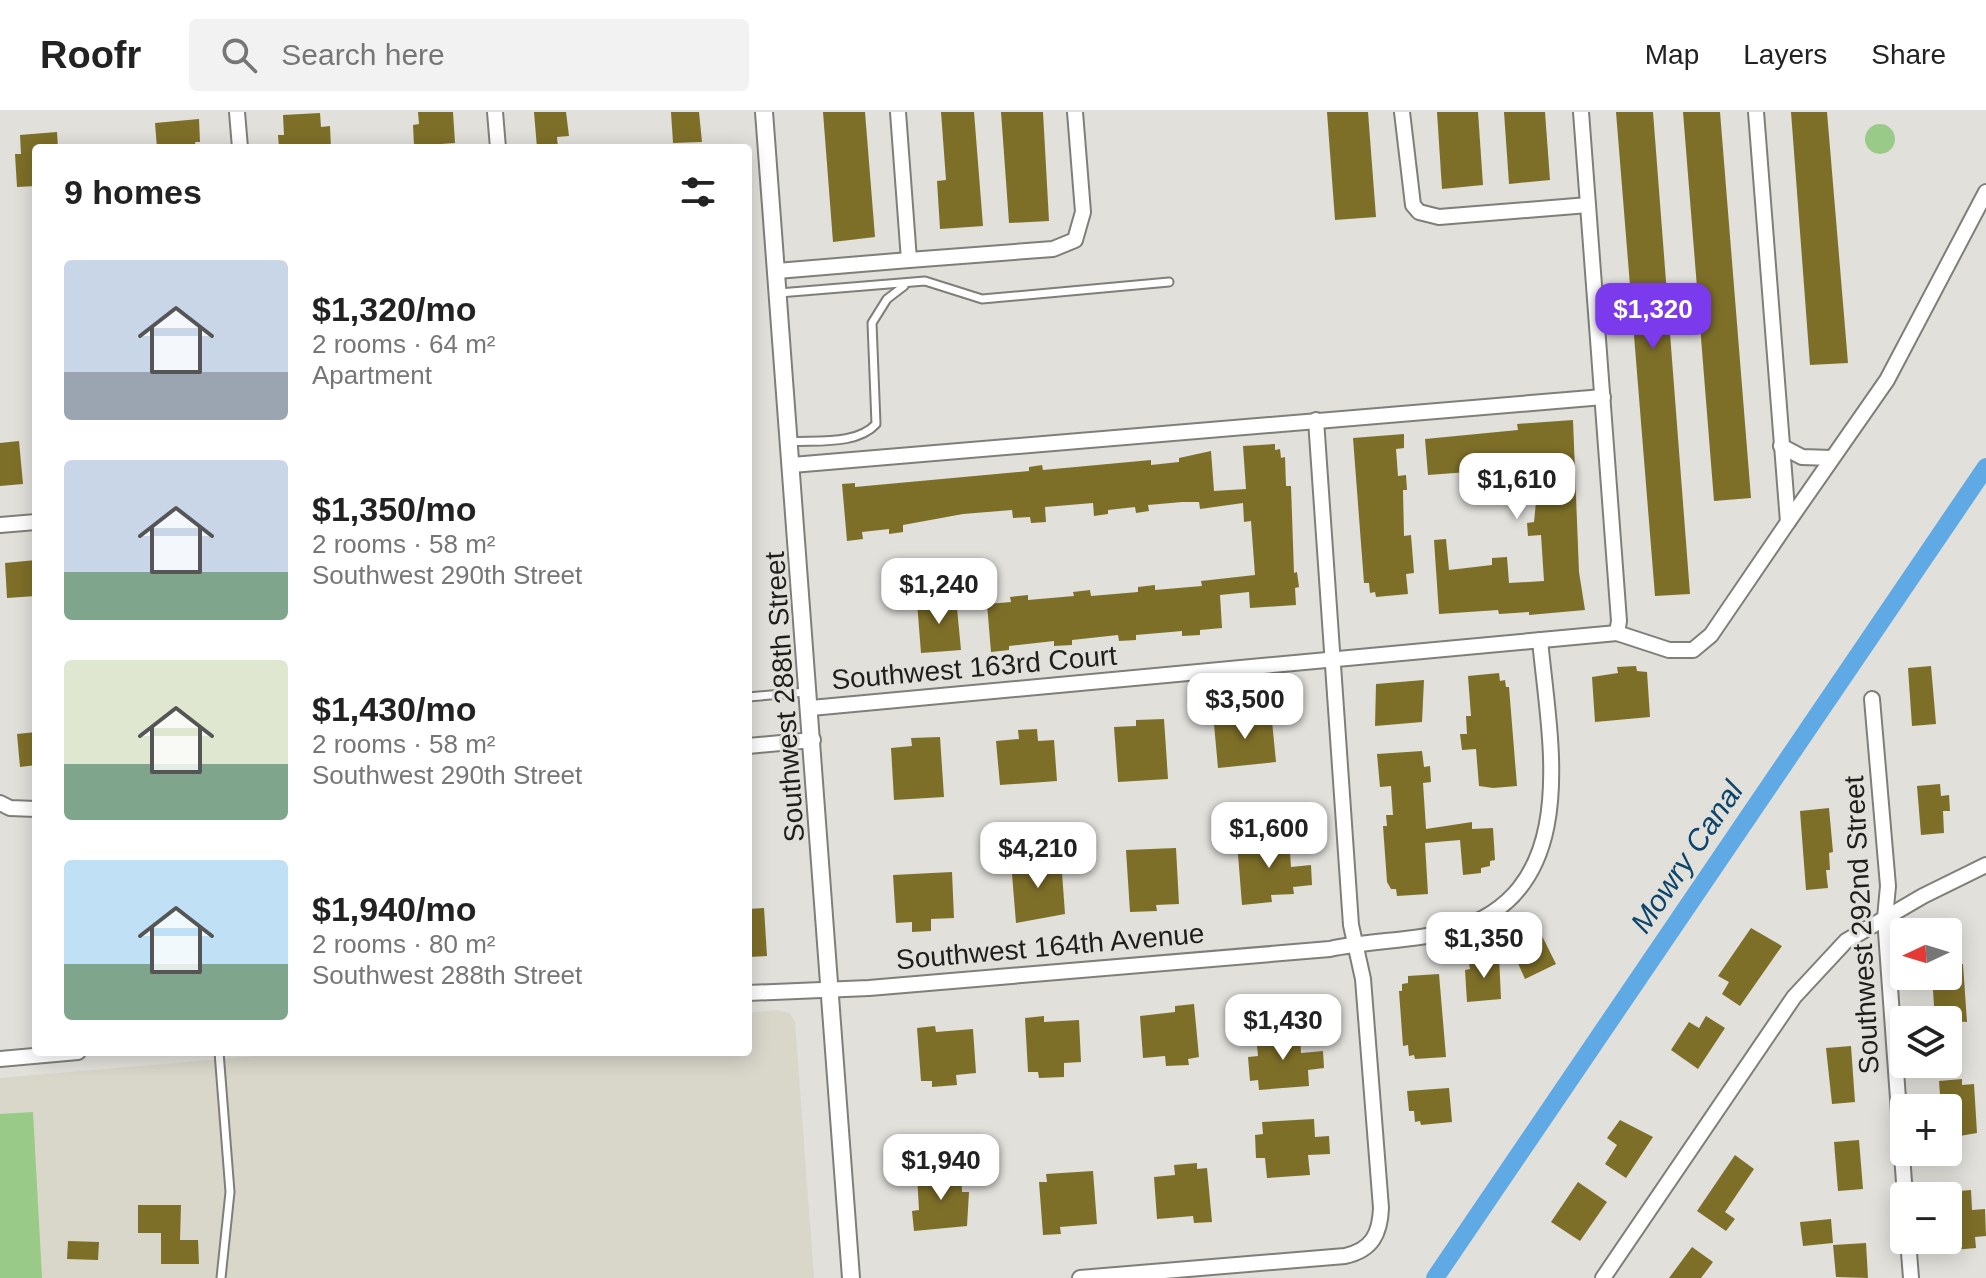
<!DOCTYPE html>
<html lang="en">
<head>
<meta charset="utf-8">
<style>
	:root { --surface:#fff; --page:#f2f2f2; --text:#222; --muted:#767676; --line:#e0e0e0; --accent:#7c3aed }
	body { margin:0; font-family:Helvetica,sans-serif; background:var(--page); color:var(--text); height:100vh; display:flex; flex-direction:column; font-size:30px; white-space:nowrap }
	* { box-sizing:border-box; margin:0 }
	p { font-size:26px; color:var(--muted) }
	.icon { flex:none; width:44px; height:44px; fill:none; stroke:currentColor; stroke-width:2; stroke-linecap:round; stroke-linejoin:round }
	.map { position:relative; flex:1; overflow:hidden }
	.panel { position:absolute; left:32px; top:32px; width:720px; height:912px; display:flex; flex-direction:column; background:var(--surface); border-radius:8px; box-shadow:0 4px 20px #0003 }
	.panel>* { flex:none }
	.needle { width:52px; rotate:266deg }
	.buttons { position:absolute; left:1890px; top:806px; display:grid; gap:16px }
	.buttons a { display:grid; place-items:center; width:72px; height:72px; border-radius:8px; background:var(--surface); box-shadow:0 4px 20px #0003; font-size:40px }
	.price { position:absolute; translate:-50% -68px; padding:0 18px; border-radius:16px; background:#fff; color:#222; font-size:26px; line-height:52px; filter:drop-shadow(0 2px 4px #0008) }
	.price::after { content:''; position:absolute; left:50%; top:48px; width:24px; height:18px; margin-left:-12px; background:inherit; clip-path:polygon(0 0,100% 0,50% 100%) }
	.price.current { background:var(--accent); color:#fff }
	ul { padding:0; list-style:none }
	li { display:flex; align-items:center; gap:24px; height:200px; padding:0 32px }
	li span { display:grid; place-items:center; flex:none; width:224px; height:160px; border-radius:8px; color:#555 }
	li>.icon { margin-inline-start:auto }
	span .icon { width:96px; height:96px; fill:#fffc; stroke-width:1 }
	li b { font-size:34px }
	h2 { display:flex; justify-content:space-between; align-items:center; height:96px; padding:0 32px; font-size:34px }
	header { display:flex; align-items:center; gap:48px; box-sizing:border-box; height:112px; padding:0 40px; background:var(--surface); border-bottom:2px solid var(--line) }
	header strong { font-size:38px }
	nav { display:flex; gap:44px; margin-inline-start:auto; font-size:28px }
	.search { width:560px; height:72px; background:var(--page); display:flex; align-items:center; gap:20px; box-sizing:border-box; padding:0 28px; border-radius:8px; color:var(--muted); font-size:30px }
	.map>svg:first-child { display:block }
	.built { fill:#d9d7ca }
	.green { fill:#99ca87 }
	.lines { fill:none; stroke-linecap:round; stroke-linejoin:round }
	.canal { stroke:#5fa9e5; stroke-width:18 }
	.building { fill:#7e6f28 }
	.service-casing { stroke:#7f7e79; stroke-width:11 }
	.minor-casing { stroke:#7f7e79; stroke-width:18 }
	.tertiary-casing { stroke:#7f7e79; stroke-width:20 }
	.service { stroke:#fff; stroke-width:7 }
	.minor { stroke:#fff; stroke-width:14 }
	.tertiary { stroke:#fff; stroke-width:16 }
	.labels { text-anchor:middle; stroke-width:6; stroke-linejoin:round; paint-order:stroke }
	.street-label { font-size:28px; fill:#1e1e1c; stroke:#e1e0db }
	.water-label { font-size:30px; font-style:italic; fill:#0c456c; stroke:#e1e0db }
</style>
</head>
<body>
<header>
<strong>Roofr</strong>
<div class="search"><svg class="icon" aria-label="search" viewBox="0 0 24 24"><circle cx="10" cy="10" r="6"/><path d="M15 15l6 6"/></svg>Search here</div>
<nav><a>Map</a><a>Layers</a><a>Share</a></nav>
</header>
<div class="map">
<svg width="1986" height="1166" viewBox="0 0 1986 1166">
	<rect width="100%" height="100%" fill="#e1e0db"/>
	<!-- built -->
	<polygon class="built" points="776,898 789,901 795,910 814,1166 0,1166 0,966 301,940 748,940 748,901"/>
	<!-- green -->
	<g class="green">
		<circle cx="1880" cy="27" r="15"/>
		<polygon points="33,1000 42,1166 0,1166 0,1002"/>
	</g>
	<g class="lines">
		<!-- canal -->
		<polyline class="canal" points="1435,1166 1986,355"/>
	</g>
	<!-- building -->
	<g class="building">
		<polygon points="418,0 453,0 455,31 414,34 413,13 419,12"/>
		<polygon points="534,0 566,0 569,24 557,25 558,36 537,36"/>
		<polygon points="671,0 699,0 702,30 673,31"/>
		<polygon points="823,0 865,0 875,125 833,130"/>
		<polygon points="941,0 974,0 983,114 940,117 937,69 946,68"/>
		<polygon points="1001,0 1043,0 1049,109 1009,111"/>
		<polygon points="1327,0 1368,0 1376,105 1335,108"/>
		<polygon points="1437,0 1478,0 1483,73 1442,77"/>
		<polygon points="1504,0 1545,0 1550,68 1509,72"/>
		<polygon points="1616,0 1653,0 1690,482 1655,484"/>
		<polygon points="1683,0 1720,0 1751,386 1714,389"/>
		<polygon points="1791,0 1827,0 1848,251 1810,253"/>
		<polygon points="320,1 321,15 330,14 331,36 279,36 278,23 284,23 283,3"/>
		<polygon points="199,7 200,30 195,30 196,36 157,36 155,11"/>
		<polygon points="57,20 58,36 36,36 36,74 17,75 15,42 21,42 20,23"/>
		<polygon points="1573,308 1579,460 1585,498 1529,503 1529,500 1499,502 1498,498 1439,502 1434,428 1446,427 1449,458 1492,453 1492,446 1507,445 1509,471 1544,469 1541,423 1528,424 1527,411 1534,410 1536,390 1532,344 1500,346 1502,370 1489,371 1488,364 1469,365 1468,360 1428,363 1425,327 1518,318 1517,312"/>
		<polygon points="1404,322 1404,336 1396,337 1398,364 1406,363 1407,378 1403,378 1404,424 1411,423 1414,461 1406,462 1408,482 1376,485 1375,480 1370,481 1369,471 1364,471 1353,326"/>
		<polygon points="19,329 23,372 0,374 0,331"/>
		<polygon points="1275,332 1275,338 1280,337 1281,346 1285,345 1286,374 1291,374 1294,461 1297,460 1299,475 1295,476 1296,493 1250,496 1249,480 1220,483 1222,516 1200,518 1200,523 1182,524 1182,519 1136,523 1136,528 1119,529 1118,523 1072,528 1072,533 1054,534 1054,529 1009,534 1009,538 991,540 987,492 1011,490 1010,485 1028,483 1028,488 1074,484 1073,480 1090,478 1091,484 1138,480 1138,475 1155,473 1155,478 1202,474 1201,469 1255,463 1251,409 1244,410 1243,391 1200,397 1199,390 1182,390 1148,393 1149,399 1136,401 1135,395 1108,398 1108,402 1094,404 1093,391 1045,395 1046,410 1031,411 1030,405 1013,406 1012,398 963,402 903,413 903,420 889,422 889,417 862,420 863,427 847,429 842,372 855,371 855,375 1029,359 1029,355 1042,353 1043,358 1151,348 1151,353 1179,350 1179,346 1211,339 1214,379 1246,377 1243,334"/>
		<polygon points="36,448 36,484 7,486 5,451"/>
		<polygon points="956,486 961,538 921,541 917,490"/>
		<polygon points="1636,554 1637,559 1647,560 1650,605 1595,610 1592,565 1618,561 1617,555"/>
		<polygon points="1931,554 1936,612 1912,614 1908,556"/>
		<polygon points="1499,561 1500,569 1505,568 1506,575 1509,575 1517,674 1493,676 1479,674 1476,637 1462,638 1460,622 1467,622 1466,604 1471,604 1468,564"/>
		<polygon points="1424,568 1422,610 1375,614 1376,572"/>
		<polygon points="1256,597 1257,610 1272,609 1276,650 1218,656 1214,612 1238,610 1237,599"/>
		<polygon points="1164,607 1168,667 1118,670 1114,615 1136,614 1136,608"/>
		<polygon points="1037,617 1038,629 1054,628 1057,669 1000,673 996,629 1019,627 1018,618"/>
		<polygon points="36,620 36,653 20,655 17,622"/>
		<polygon points="940,625 944,685 894,688 891,636 912,634 911,626"/>
		<polygon points="1422,639 1424,655 1430,654 1431,670 1423,671 1426,717 1472,710 1472,717 1493,716 1495,748 1490,749 1490,754 1481,756 1481,761 1463,763 1460,728 1425,731 1428,782 1397,784 1396,777 1391,777 1387,770 1383,714 1387,714 1386,703 1393,703 1391,674 1380,675 1377,642"/>
		<polygon points="1940,672 1941,684 1949,683 1950,699 1943,699 1944,721 1921,723 1917,674"/>
		<polygon points="1829,696 1833,740 1829,741 1830,758 1826,758 1828,776 1806,778 1800,699"/>
		<polygon points="1289,725 1291,755 1311,753 1312,773 1293,775 1294,782 1271,783 1272,790 1242,793 1237,730"/>
		<polygon points="1176,736 1179,792 1156,793 1157,799 1130,800 1126,738"/>
		<polygon points="1061,747 1065,802 1016,811 1011,750"/>
		<polygon points="952,760 954,806 931,807 931,819 912,820 912,810 896,811 893,763"/>
		<polygon points="764,796 767,844 748,845 748,797"/>
		<polygon points="1537,814 1556,852 1525,867 1512,838 1516,836 1513,831 1522,826 1520,822"/>
		<polygon points="1751,816 1782,834 1740,894 1722,882 1729,870 1718,864"/>
		<polygon points="1499,844 1501,887 1467,890 1465,858 1470,857 1469,851 1479,851 1479,846"/>
		<polygon points="1963,852 1967,910 1935,908 1932,864 1948,864 1948,853"/>
		<polygon points="1439,862 1446,945 1415,947 1414,943 1409,944 1408,933 1403,934 1399,879 1402,879 1402,872 1408,871 1408,864"/>
		<polygon points="1194,892 1199,945 1188,947 1189,953 1166,954 1165,944 1143,946 1140,904 1175,900 1175,894"/>
		<polygon points="1044,904 1044,910 1079,908 1081,950 1064,951 1064,965 1039,966 1038,960 1028,960 1025,906"/>
		<polygon points="1706,904 1725,916 1698,957 1671,938 1689,910 1699,916"/>
		<polygon points="935,914 936,920 973,917 976,961 956,963 957,973 932,975 932,969 921,969 917,916"/>
		<polygon points="1300,919 1301,941 1323,939 1324,956 1308,958 1309,974 1259,978 1258,968 1250,969 1248,945 1258,944 1256,923"/>
		<polygon points="1851,934 1855,990 1832,992 1826,936"/>
		<polygon points="1962,967 1962,973 1974,972 1977,1021 1948,1026 1948,996 1941,996 1939,969"/>
		<polygon points="1449,976 1452,1010 1421,1013 1420,1009 1415,1010 1414,999 1409,999 1407,979"/>
		<polygon points="1314,1007 1315,1025 1329,1024 1330,1042 1308,1043 1310,1063 1267,1066 1265,1046 1256,1046 1255,1023 1263,1022 1262,1010"/>
		<polygon points="1620,1008 1653,1025 1626,1066 1605,1052 1617,1033 1607,1026"/>
		<polygon points="1859,1028 1863,1077 1838,1079 1834,1030"/>
		<polygon points="1735,1043 1754,1057 1725,1100 1735,1107 1726,1119 1697,1099"/>
		<polygon points="1197,1051 1197,1057 1207,1056 1212,1110 1194,1111 1193,1104 1157,1107 1154,1065 1175,1063 1174,1053"/>
		<polygon points="961,1058 962,1080 969,1080 967,1114 914,1119 912,1099 919,1098 917,1062"/>
		<polygon points="1093,1059 1097,1112 1060,1115 1061,1122 1043,1123 1039,1070 1047,1070 1046,1062"/>
		<polygon points="1578,1070 1607,1090 1580,1129 1551,1110"/>
		<polygon points="1971,1078 1972,1098 1985,1097 1986,1124 1975,1125 1976,1136 1953,1138 1949,1080"/>
		<polygon points="138,1093 181,1093 180,1128 198,1128 199,1152 161,1152 161,1121 138,1121"/>
		<polygon points="1831,1107 1833,1131 1803,1134 1800,1110"/>
		<polygon points="68,1129 99,1130 98,1148 67,1147"/>
		<polygon points="1866,1131 1868,1166 1836,1165 1833,1133"/>
		<polygon points="1692,1135 1713,1150 1701,1166 1669,1166"/>
	</g>
	<g class="lines">
		<defs>
			<g id="service">
				<polyline points="779,181 925,169 982,187 1169,170"/>
				<path d="M790,330C817,328 857,333 876,312L872,211L887,187L904,174"/>
				<polyline points="748,585 806,580"/>
				<polyline points="219,940 230,1080 221,1166"/>
			</g>
			<g id="minor">
				<polyline points="237,0 240,36"/>
				<polyline points="495,0 498,36"/>
				<polyline points="1402,0 1413,93 1419,100 1439,105 1588,93 1581,0"/>
				<polyline points="1588,93 1619,509 1617,521 1669,538 1693,538 1711,523 1788,410 1756,0"/>
				<polyline points="909,148 1053,137 1075,128 1083,100 1075,0"/>
				<polyline points="777,159 909,148 898,0"/>
				<polyline points="1781,334 1802,345 1832,346"/>
				<polyline points="792,353 1603,285"/>
				<polyline points="1788,410 1887,268 1986,80"/>
				<polyline points="0,413 36,410"/>
				<polyline points="1872,587 1888,774 1885,806 1905,1084"/>
				<polyline points="811,596 1617,521"/>
				<polyline points="748,634 813,628"/>
				<polyline points="0,691 10,696 36,697"/>
				<path d="M748,881L869,876L1330,837C1371,828 1419,829 1457,817C1584,777 1549,627 1540,528"/>
				<polyline points="0,947 78,940"/>
				<polyline points="1908,1128 1911,1166"/>
				<path d="M1080,1166L1345,1144C1372,1138 1380,1122 1381,1096L1363,867L1351,813L1316,308"/>
				<polyline points="1603,1166 1794,885 1846,829 1923,784 1986,753"/>
			</g>
			<polyline id="tertiary" points="764,0 851,1166"/>
		</defs>
		<!-- service casing -->
		<use href="#service" class="service-casing"/>
		<!-- minor casing -->
		<use href="#minor" class="minor-casing"/>
		<!-- tertiary casing -->
		<use href="#tertiary" class="tertiary-casing"/>
		<!-- service -->
		<use href="#service" class="service"/>
		<!-- minor -->
		<use href="#minor" class="minor"/>
		<!-- tertiary -->
		<use href="#tertiary" class="tertiary"/>
	</g>
	<g class="labels">
		<!-- street labels -->
		<g class="street-label">
			<text transform="translate(974 555) rotate(-5)" y="10">Southwest 163rd Court</text>
			<text transform="translate(784 585) rotate(-94)" y="10">Southwest 288th Street</text>
			<text transform="translate(1861 813) rotate(-93)" y="10">Southwest 292nd Street</text>
			<text transform="translate(1050 834) rotate(-5)" y="10">Southwest 164th Avenue</text>
		</g>
		<!-- water labels -->
		<g class="water-label">
			<text transform="translate(1687 745) rotate(-56)" y="10">Mowry Canal</text>
		</g>
	</g>
</svg>
<div class="buttons">
<a><svg class="needle" viewBox="-14 -14 28 28"><path d="M0-13l5 13h-10z" fill="#e53935"/><path d="M0 13l5-13h-10z" fill="#767676"/></svg></a>
<a><svg class="icon" aria-label="layers" viewBox="0 0 24 24"><path d="M12 4l9 5-9 5-9-5zM3 14l9 5 9-5"/></svg></a>
<a>+</a>
<a>−</a>
</div>
<b class="price current" style="left:1653px;top:239px">$1,320</b>
<b class="price" style="left:1517px;top:409px">$1,610</b>
<b class="price" style="left:939px;top:514px">$1,240</b>
<b class="price" style="left:1245px;top:629px">$3,500</b>
<b class="price" style="left:1269px;top:758px">$1,600</b>
<b class="price" style="left:1038px;top:778px">$4,210</b>
<b class="price" style="left:1484px;top:868px">$1,350</b>
<b class="price" style="left:1283px;top:950px">$1,430</b>
<b class="price" style="left:941px;top:1090px">$1,940</b>
<section class="panel">
<h2>9 homes<svg class="icon" aria-label="filters" viewBox="0 0 24 24"><path d="M4 7h16M4 17h16"/><circle cx="9" cy="7" r="2"/><circle cx="15" cy="17" r="2"/></svg></h2>
<ul>
<li><span style="background:linear-gradient(#c9d6e8 70%,#9aa5b1 0)"><svg class="icon" aria-label="home" viewBox="0 0 24 24"><path d="M3 11l9-7 9 7M6 9v11h12V9"/></svg></span><div><b>$1,320/mo</b><p>2 rooms · 64 m²</p><p>Apartment</p></div></li>
<li><span style="background:linear-gradient(#c9d6e8 70%,#7fa58c 0)"><svg class="icon" aria-label="home" viewBox="0 0 24 24"><path d="M3 11l9-7 9 7M6 9v11h12V9"/></svg></span><div><b>$1,350/mo</b><p>2 rooms · 58 m²</p><p>Southwest 290th Street</p></div></li>
<li><span style="background:linear-gradient(#dfe7d0 65%,#7fa58c 0)"><svg class="icon" aria-label="home" viewBox="0 0 24 24"><path d="M3 11l9-7 9 7M6 9v11h12V9"/></svg></span><div><b>$1,430/mo</b><p>2 rooms · 58 m²</p><p>Southwest 290th Street</p></div></li>
<li><span style="background:linear-gradient(#bfe0f5 65%,#7fa58c 0)"><svg class="icon" aria-label="home" viewBox="0 0 24 24"><path d="M3 11l9-7 9 7M6 9v11h12V9"/></svg></span><div><b>$1,940/mo</b><p>2 rooms · 80 m²</p><p>Southwest 288th Street</p></div></li>
</ul>
</section>
</div>
</body>
</html>
